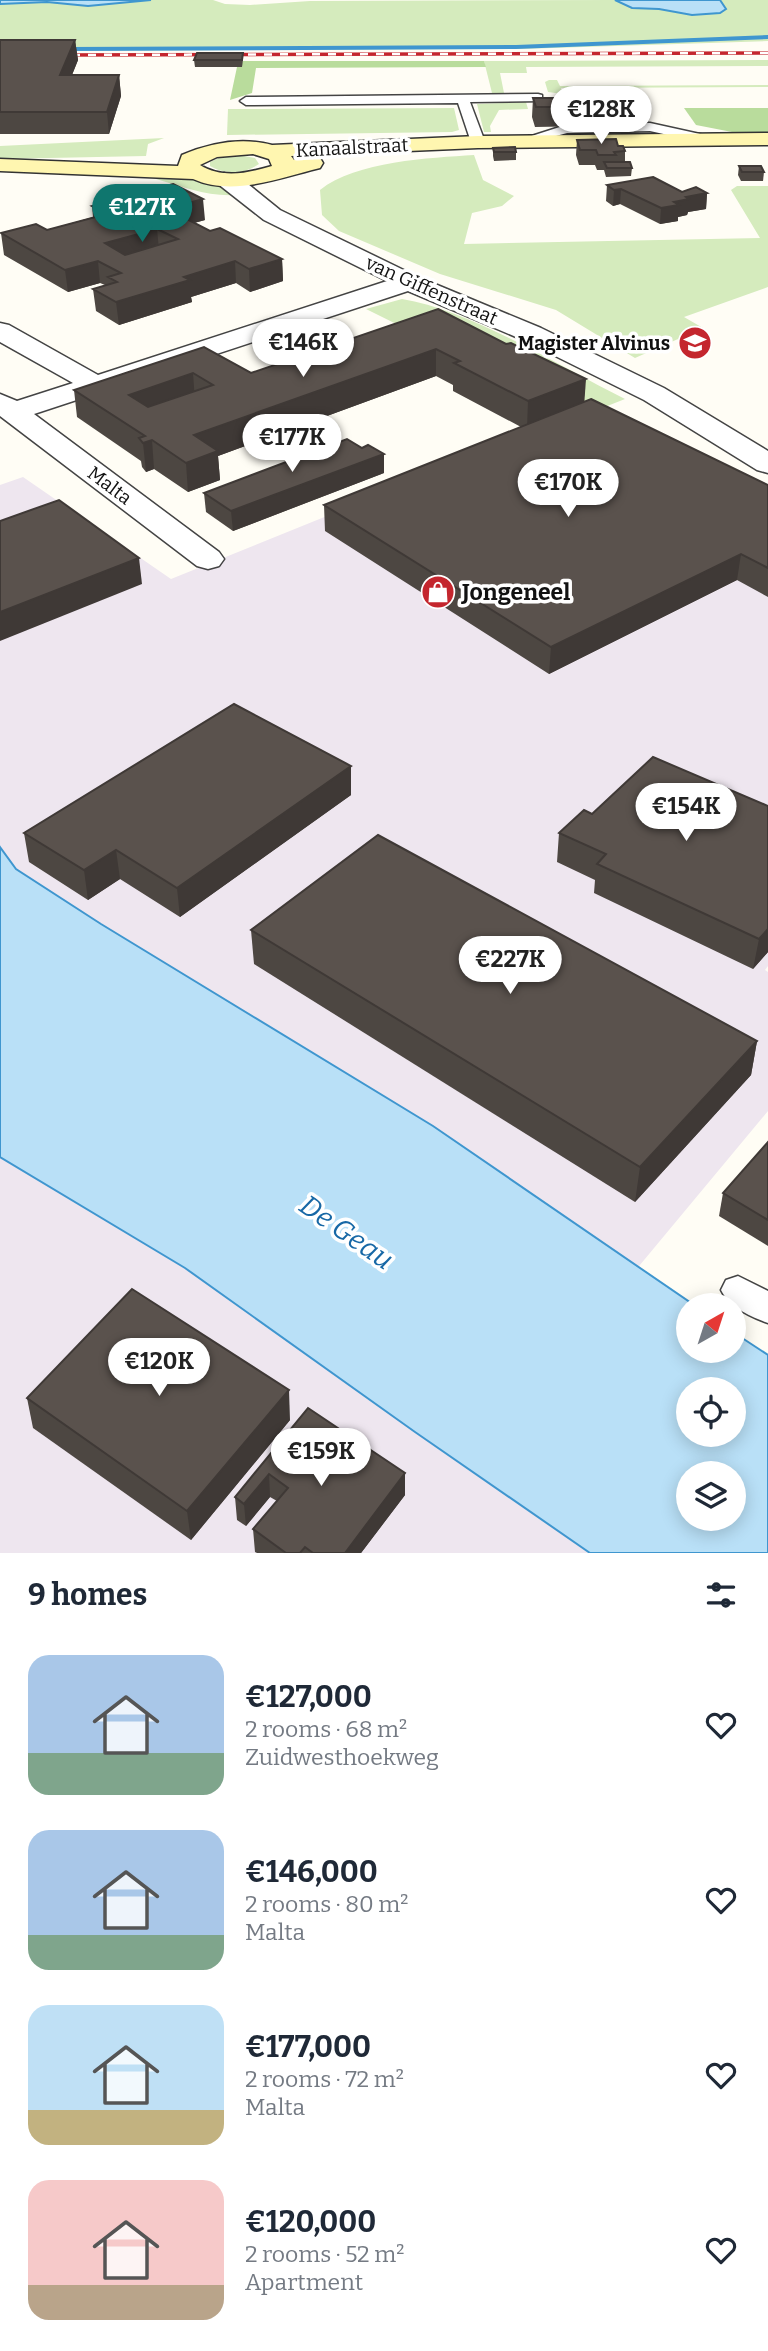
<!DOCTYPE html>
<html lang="en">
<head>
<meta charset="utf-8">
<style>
	:root { --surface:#fff; --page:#f6f6f7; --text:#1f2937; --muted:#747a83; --accent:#0f766e }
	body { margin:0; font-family:Bitter,serif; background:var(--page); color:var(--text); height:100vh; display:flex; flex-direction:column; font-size:26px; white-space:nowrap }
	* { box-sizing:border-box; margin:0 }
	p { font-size:23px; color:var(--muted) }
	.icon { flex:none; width:38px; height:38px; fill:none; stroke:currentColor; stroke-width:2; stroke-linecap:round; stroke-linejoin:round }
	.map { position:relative; height:1553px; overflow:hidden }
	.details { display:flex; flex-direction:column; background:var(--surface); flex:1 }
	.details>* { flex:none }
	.needle { width:46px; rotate:39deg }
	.tools { position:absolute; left:676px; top:1293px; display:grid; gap:14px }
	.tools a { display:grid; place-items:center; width:70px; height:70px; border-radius:50%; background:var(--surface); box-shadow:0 4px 18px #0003; font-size:35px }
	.price { position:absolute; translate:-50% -60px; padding:0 16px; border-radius:24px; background:#fff; color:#222; font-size:23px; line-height:46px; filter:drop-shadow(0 2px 4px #0008) }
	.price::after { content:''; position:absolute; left:50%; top:42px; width:21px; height:16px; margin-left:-10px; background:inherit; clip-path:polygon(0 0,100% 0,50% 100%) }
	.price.active { background:var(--accent); color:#fff }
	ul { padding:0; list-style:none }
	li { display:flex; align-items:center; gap:21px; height:175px; padding:0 28px }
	li span { display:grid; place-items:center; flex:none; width:196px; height:140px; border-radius:21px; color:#555 }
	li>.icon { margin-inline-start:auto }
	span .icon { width:84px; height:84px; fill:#fffc; stroke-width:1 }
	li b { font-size:30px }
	h2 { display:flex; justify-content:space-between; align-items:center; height:84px; padding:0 28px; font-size:30px }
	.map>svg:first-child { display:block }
	.industrial { fill:#eee6ef }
	.green { fill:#d5ebbd }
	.forest { fill:#b9dc9c }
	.water { fill:#b9e0f7; stroke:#3f96cf; stroke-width:2; fill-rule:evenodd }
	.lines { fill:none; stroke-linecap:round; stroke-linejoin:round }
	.stream { fill:#3f96cf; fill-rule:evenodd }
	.service-casing { stroke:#444; stroke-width:3 }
	.minor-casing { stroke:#444; stroke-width:3 }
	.secondary-casing { stroke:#333; stroke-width:3 }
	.service { fill:#fff; fill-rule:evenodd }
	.minor { fill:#fff; fill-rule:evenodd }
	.secondary { fill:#fff6b0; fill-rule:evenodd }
	.rail-casing { stroke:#c4262e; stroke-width:3.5 }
	.rail { stroke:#fff; stroke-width:2.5; stroke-dasharray:8; stroke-linecap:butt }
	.wall { fill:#4d4742 }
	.shaded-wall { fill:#3f3936 }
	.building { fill:#5a524d; stroke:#3f3936; stroke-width:2; fill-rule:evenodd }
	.labels { text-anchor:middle; stroke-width:7; stroke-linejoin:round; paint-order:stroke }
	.far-street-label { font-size:19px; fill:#111; stroke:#fff }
	.far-poi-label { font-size:19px; font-weight:bold; fill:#111; stroke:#fff; text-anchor:end }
	.poi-label { font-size:23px; font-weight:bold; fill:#111; stroke:#fff; text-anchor:start }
	.near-water-label { font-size:28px; font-style:italic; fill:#1768a6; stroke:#fff }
</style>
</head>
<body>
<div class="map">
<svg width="768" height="1553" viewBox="0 0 768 1553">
	<rect width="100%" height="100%" fill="#fffdf5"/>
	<!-- industrial -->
	<g class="industrial">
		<polygon points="599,406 768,494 768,966 765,970 768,972 768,1111 605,1307 0,889 0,485 23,477 171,579"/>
		<polygon points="0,1089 661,1553 0,1553"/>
	</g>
	<!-- green -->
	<g class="green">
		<polygon points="151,0 213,0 225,4 250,5 310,1 615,0 632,8 659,9 692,15 725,8 720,0 768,0 768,41 521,49 0,51 0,4 47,2 88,6"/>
		<polygon points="768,60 768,66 526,67 527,73 500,73 504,93 493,97 484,61"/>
		<polygon points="549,80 557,80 560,86 768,85 768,87 561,88 563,94 548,92 545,82"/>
		<polygon points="526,102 528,109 499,110 490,126 491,132 484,132 477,104"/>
		<polygon points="454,108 459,130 452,132 227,135 228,109"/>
		<polygon points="164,138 148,144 146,156 0,159 0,146"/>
		<path d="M239,155L255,158L259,164C245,174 225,175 210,166V162L221,157Z"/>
		<path d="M474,155L483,180L514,196L502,206L472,213L464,244L760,238L731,190L737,186H768V287L684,317L703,328L635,358L556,310L440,274L339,231L322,215L320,190C356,161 430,158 474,155Z"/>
		<path d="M157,174C182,176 216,180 237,195C208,197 183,187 156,179Z"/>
		<path d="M402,299C471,310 561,367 625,399L582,416L366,309Z"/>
	</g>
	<!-- forest -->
	<g class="forest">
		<polygon points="243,61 484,61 486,67 256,68 252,93 230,100 237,67"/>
		<polygon points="684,108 768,108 768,134 732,132 696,125"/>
	</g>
	<!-- water -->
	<g class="water">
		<polygon points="0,0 151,0 88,6 47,2 0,4"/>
		<polygon points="615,0 720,0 726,9 720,13 692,15 659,9 632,8"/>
		<path d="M0,847L16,869L101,924L433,1126L694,1305L688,1306V1351H733V1332L768,1355V1553H590L415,1432L185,1268L0,1157ZM688,1390H733V1435H688ZM688,1474H733V1519H688Z"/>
	</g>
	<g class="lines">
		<!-- stream -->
		<polygon class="stream" points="768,35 768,39 516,49 66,51 62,49 66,47 516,45"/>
		<defs>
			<g id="service">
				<polygon points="538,94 542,95 542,101 470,102 485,142 478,146 471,142 458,103 246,105 240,101 246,97"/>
				<polygon points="650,123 709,136 711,139 704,143 650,131 567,133 523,145 516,141 566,125"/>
				<path d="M738,1276L768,1291V1323C751,1317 729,1307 721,1290L726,1280Z"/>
			</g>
			<polygon id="minor" points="224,173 243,180 280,210 418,277 541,328 664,388 768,451 768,473 757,470 644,400 523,340 408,291 34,414 219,552 224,559 219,566 208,569 197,566 0,416 0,394 17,401 73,383 0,342 0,323 9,325 98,375 387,281 264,220 213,180 216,175"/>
			<path id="secondary" d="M768,133V145L478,148L291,156L294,160L312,157L320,158L323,163L320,168C279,178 233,197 193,179L0,171V159L178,166L182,155C210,143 242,137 272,145L478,136ZM253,154L269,159L272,166C247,173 223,179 200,165L217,157Z"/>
		</defs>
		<!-- service casing -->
		<use href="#service" class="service-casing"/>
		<!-- minor casing -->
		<use href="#minor" class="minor-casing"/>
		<!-- secondary casing -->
		<use href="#secondary" class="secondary-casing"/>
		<!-- service -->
		<use href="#service" class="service"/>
		<!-- minor -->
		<use href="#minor" class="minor"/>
		<!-- secondary -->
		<use href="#secondary" class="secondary"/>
		<defs>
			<polyline id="rail" points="56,55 768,53"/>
		</defs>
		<!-- rail casing -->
		<use href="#rail" class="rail-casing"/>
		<!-- rail -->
		<use href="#rail" class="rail"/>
	</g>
	<!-- wall -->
	<g class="wall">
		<polygon points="0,40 75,40 78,60 72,75 119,75 121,96 109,134 0,134"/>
		<polygon points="194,60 243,60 242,67 195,67"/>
		<polygon points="533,98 577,107 577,109 585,109 586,103 630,122 630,130 593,131 591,126 535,127 532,117"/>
		<polygon points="577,140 618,146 625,151 625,162 632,168 631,176 606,177 604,170 597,170 595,165 579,165 576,155"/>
		<polygon points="493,148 516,152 516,160 494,161 493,156"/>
		<polygon points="739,166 764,172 763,181 741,181 738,175"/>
		<polygon points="607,185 707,193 706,209 688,212 687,215 678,217 678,221 660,224 620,204 613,206 606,201"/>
		<polygon points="92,206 205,220 194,223 210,231 282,259 283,281 250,292 236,283 191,297 192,302 119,325 96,311 93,289 105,285 100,283 68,292 4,255 1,233 47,230 93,217"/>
		<polygon points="438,309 584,401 768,485 768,597 737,580 549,674 325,531 324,505 521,427 453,391 453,385 436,376 218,456 220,480 188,492 154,469 146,472 142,467 141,461 77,417 74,390 204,347 251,373"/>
		<polygon points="384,473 233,531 206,512 204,493"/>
		<polygon points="351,766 351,795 180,917 120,879 88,900 29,862 24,833"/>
		<polygon points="768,806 768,952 753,969 594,893 595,880 557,862 559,833 592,814"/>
		<polygon points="251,930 757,1041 751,1075 635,1202 254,964"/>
		<polygon points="768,1142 768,1246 719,1216 723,1193"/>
		<polygon points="27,1398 290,1420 191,1540 33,1428"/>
		<polygon points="308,1408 405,1495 361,1553 257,1553 255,1552 253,1529 277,1501 270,1497 246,1526 237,1520 235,1497"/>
	</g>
	<!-- shaded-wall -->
	<g class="shaded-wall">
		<polygon points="75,40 78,60 63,97 60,75"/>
		<polygon points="119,75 121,96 109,134 107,112"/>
		<polygon points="621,189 620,204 613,206 614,190"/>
		<polygon points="707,193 706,209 688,212 687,215 678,217 678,221 660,224 661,208 686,197"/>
		<polygon points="203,199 205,220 168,230 167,209"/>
		<polygon points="157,229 159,250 107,265 105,243"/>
		<polygon points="282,259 283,281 250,292 249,269"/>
		<polygon points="98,261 100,283 68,292 65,270"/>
		<polygon points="235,261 236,283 191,297 192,302 119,325 116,302 184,277"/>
		<polygon points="436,349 436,376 218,456 220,480 188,492 186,463 194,435"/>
		<polygon points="193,373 195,401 132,423 129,395"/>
		<polygon points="586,379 584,407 527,429 528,401"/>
		<polygon points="152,440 154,469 146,472 143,443"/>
		<polygon points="384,454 384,473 233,531 231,511"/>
		<polygon points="741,554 737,580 549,674 551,647"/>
		<polygon points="139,558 142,584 0,641 0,612"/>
		<polygon points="351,766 351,795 180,917 177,888"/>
		<polygon points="116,850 120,879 88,900 84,870"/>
		<polygon points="768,929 768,952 753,969 759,939"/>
		<polygon points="757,1041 751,1075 635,1202 640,1167"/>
		<polygon points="289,1390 290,1420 191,1540 187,1511"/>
		<polygon points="405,1473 405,1495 361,1553 345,1553"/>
		<polygon points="269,1474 270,1497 246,1526 244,1504"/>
	</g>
	<!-- building -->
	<g class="building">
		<polygon points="0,40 75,40 60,75 119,75 107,112 0,112"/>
		<polygon points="197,53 243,53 242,60 194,60"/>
		<polygon points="533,98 574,98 577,107 536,107"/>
		<polygon points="621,102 630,122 594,123 592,118 577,118 577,109 588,109 586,103"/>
		<polygon points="616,139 618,146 623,146 625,151 614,152 616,155 598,155 596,150 580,150 577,140"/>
		<polygon points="515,147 516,152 494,152 493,148"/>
		<polygon points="604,162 630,162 632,168 607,168"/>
		<polygon points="739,166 761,166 764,172 742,172"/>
		<polygon points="653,177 682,192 696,187 707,193 686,197 689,199 674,202 679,205 661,208 621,189 614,190 607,185"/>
		<path d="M173,184L203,199L167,209L210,231L220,228L282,259L249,269L235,261L184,277L190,280L116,302L93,289L117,282L108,277L121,273L98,261L65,270L1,233L36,224L47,230L107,214L92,206ZM157,229L178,239L125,255L105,243Z"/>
		<path d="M438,309L506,344L511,343L586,379L528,401L454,363L460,361L436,349L194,435L218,451L186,463L152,440L143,443L139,438L145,436L74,390L204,347L251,373ZM193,373L213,385L148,407L129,395Z"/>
		<polygon points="591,399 768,485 768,568 741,554 551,647 324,505"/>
		<polygon points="347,439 362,448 368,445 384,454 231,511 204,493"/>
		<polygon points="59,500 139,558 0,612 0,521"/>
		<polygon points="234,704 351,766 177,888 116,850 84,870 24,833"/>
		<polygon points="653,757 768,806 768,929 759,939 597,864 606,854 559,833 584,810 592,814"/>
		<polygon points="378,835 757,1041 640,1167 251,930"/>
		<polygon points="768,1142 768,1220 723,1193"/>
		<polygon points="132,1289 289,1390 187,1511 27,1398"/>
		<polygon points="308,1408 405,1473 345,1553 313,1553 305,1547 300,1553 286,1553 253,1529 288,1488 269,1474 244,1504 235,1497"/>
	</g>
	<!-- icons -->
	<defs>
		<symbol id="school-disc" viewBox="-11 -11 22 22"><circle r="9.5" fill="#c4262e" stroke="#fff"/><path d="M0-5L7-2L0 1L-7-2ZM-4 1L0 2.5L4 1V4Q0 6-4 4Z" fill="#fff"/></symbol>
		<symbol id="shop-disc" viewBox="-11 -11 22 22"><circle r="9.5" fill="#c4262e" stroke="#fff"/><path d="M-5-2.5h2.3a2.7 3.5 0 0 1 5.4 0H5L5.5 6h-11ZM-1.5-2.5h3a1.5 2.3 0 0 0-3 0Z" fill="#fff"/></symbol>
	</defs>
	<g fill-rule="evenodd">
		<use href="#school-disc" x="676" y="324" width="38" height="38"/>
		<use href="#shop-disc" x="419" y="573" width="38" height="38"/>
	</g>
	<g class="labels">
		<!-- far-street labels -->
		<g class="far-street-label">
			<text transform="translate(352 147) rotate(-3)" y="7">Kanaalstraat</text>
			<text transform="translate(432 290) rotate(24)" y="7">van Giffenstraat</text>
			<text transform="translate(110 485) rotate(37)" y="7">Malta</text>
		</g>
		<!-- far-poi labels -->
		<g class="far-poi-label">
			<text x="670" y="350">Magister Alvinus</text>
		</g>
		<!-- poi labels -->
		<g class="poi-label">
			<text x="462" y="600">Jongeneel</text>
		</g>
		<!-- near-water labels -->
		<g class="near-water-label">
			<text transform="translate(347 1232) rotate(35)" y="10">De Geau</text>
		</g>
	</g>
</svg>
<div class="tools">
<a><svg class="needle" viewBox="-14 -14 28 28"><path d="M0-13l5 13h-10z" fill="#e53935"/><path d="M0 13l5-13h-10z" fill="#747a83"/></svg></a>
<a><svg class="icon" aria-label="locate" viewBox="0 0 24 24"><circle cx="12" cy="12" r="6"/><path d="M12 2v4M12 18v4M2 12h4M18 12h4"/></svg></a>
<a><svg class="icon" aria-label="layers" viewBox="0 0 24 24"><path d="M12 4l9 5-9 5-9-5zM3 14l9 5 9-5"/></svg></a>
</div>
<b class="price" style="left:601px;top:146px">€128K</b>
<b class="price active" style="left:142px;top:244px">€127K</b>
<b class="price" style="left:303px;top:379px">€146K</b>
<b class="price" style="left:292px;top:474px">€177K</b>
<b class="price" style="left:568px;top:519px">€170K</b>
<b class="price" style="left:686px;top:843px">€154K</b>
<b class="price" style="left:510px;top:996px">€227K</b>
<b class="price" style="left:159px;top:1398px">€120K</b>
<b class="price" style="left:321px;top:1488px">€159K</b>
</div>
<section class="details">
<h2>9 homes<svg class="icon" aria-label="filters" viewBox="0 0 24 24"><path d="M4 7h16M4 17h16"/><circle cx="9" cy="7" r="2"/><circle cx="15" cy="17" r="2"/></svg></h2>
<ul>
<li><span style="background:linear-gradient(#a9c7e8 70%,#7fa58c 0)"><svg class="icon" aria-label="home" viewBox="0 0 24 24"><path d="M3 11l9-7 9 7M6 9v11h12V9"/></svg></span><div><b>€127,000</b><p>2 rooms · 68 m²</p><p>Zuidwesthoekweg</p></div><svg class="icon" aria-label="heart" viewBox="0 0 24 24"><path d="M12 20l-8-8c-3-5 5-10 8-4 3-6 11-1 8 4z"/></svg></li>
<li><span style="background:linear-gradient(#a9c7e8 75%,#7fa58c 0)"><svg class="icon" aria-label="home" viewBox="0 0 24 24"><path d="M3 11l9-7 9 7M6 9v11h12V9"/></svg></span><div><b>€146,000</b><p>2 rooms · 80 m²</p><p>Malta</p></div><svg class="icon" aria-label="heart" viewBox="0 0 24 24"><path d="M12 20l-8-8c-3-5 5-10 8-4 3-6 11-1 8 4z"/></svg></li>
<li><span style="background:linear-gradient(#bfe0f5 75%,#c2b280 0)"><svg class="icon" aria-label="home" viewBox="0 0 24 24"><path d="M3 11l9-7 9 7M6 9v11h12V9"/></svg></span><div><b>€177,000</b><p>2 rooms · 72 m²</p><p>Malta</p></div><svg class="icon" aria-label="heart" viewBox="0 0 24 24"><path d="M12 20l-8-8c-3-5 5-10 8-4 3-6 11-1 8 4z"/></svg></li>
<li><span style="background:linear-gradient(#f6c9c9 75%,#b9a48a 0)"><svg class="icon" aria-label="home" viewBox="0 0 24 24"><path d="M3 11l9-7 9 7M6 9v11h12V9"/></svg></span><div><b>€120,000</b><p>2 rooms · 52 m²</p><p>Apartment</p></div><svg class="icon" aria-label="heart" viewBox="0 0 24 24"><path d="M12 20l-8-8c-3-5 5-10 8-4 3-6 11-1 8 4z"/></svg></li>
</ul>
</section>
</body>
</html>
